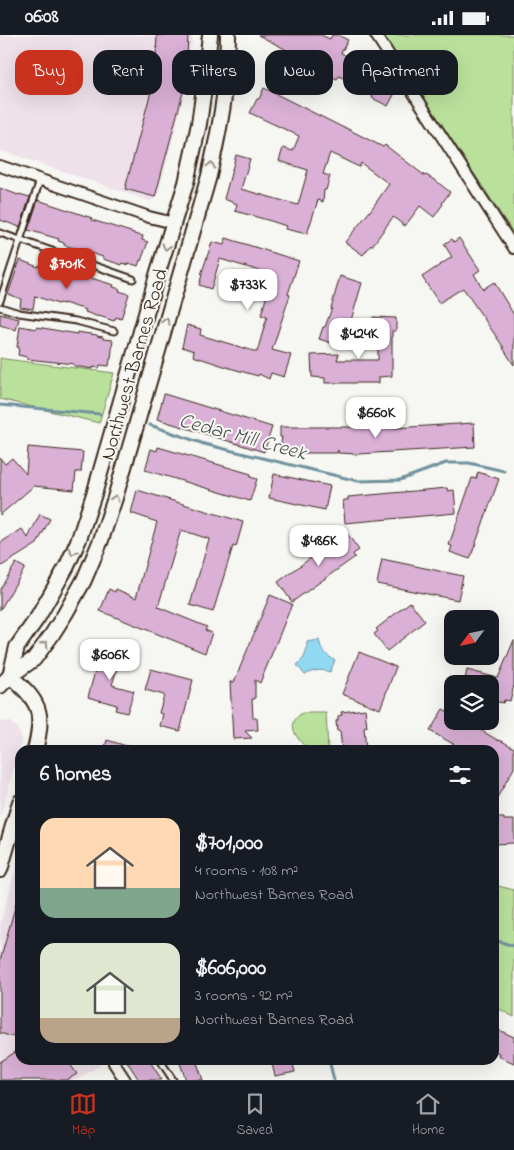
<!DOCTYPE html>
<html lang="en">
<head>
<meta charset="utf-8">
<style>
	:root { --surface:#171b24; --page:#20242c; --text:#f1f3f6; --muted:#9ea1a6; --line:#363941; --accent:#c8321e }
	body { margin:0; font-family:"Indie Flower",sans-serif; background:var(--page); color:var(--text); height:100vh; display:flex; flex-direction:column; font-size:19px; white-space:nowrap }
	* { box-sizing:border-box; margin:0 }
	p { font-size:16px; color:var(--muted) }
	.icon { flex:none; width:28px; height:28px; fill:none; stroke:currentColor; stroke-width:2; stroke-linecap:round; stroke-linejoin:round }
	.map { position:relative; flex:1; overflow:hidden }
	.side { position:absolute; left:15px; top:710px; width:484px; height:320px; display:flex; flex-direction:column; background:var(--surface); border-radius:15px; box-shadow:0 5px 20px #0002 }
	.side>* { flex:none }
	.guide { position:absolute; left:15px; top:15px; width:485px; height:45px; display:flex; gap:10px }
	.needle { width:32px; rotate:237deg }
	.controls { position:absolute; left:444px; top:575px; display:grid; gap:10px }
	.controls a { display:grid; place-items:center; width:55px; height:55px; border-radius:10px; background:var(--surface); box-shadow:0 5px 20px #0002; font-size:25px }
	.price { position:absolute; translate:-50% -42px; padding:0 11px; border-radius:10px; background:#fff; color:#222; font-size:16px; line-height:32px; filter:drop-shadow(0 1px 2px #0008) }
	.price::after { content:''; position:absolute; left:50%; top:30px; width:15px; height:11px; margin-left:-8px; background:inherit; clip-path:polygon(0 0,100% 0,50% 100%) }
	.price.selected { background:var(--accent); color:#fff }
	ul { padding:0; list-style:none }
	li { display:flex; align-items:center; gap:15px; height:125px; padding:0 25px }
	li span { display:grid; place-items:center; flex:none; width:140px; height:100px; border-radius:15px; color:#555 }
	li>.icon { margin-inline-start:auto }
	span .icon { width:60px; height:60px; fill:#fffc; stroke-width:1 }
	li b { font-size:21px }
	h2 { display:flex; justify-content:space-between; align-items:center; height:60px; padding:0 25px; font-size:21px }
	.pill { padding:0 18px; border-radius:15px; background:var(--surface); box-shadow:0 5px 20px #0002; font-size:18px; line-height:45px }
	.pill.selected { background:var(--accent); color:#fff }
	.status { display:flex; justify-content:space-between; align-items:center; height:35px; padding:0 25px; background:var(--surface); direction:ltr }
	.status svg { height:14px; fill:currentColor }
	.tabs { display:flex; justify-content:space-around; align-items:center; height:70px; border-top:1px solid var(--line); background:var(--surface); font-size:14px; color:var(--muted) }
	.tabs a { display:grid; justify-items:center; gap:2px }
	.tabs .selected { color:var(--accent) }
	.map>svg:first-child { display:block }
	.built { fill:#eee1ea }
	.green { fill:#bae19c; stroke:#7a865d }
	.water { fill:#91d8f2; stroke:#6f929d }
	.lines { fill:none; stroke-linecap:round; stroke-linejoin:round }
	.stream { stroke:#6f929d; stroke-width:3 }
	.building { fill:#dab0d6; stroke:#3b2a1e }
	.lane-casing { stroke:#3b2a1e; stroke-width:9 }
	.street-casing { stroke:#3b2a1e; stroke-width:14 }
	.secondary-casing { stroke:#3b2a1e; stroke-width:18 }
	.lane { stroke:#f6f6f2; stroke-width:5 }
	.street { stroke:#f6f6f2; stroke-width:10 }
	.secondary { stroke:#f6f6f2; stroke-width:14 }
	.oneway { stroke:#989088 }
	.labels { text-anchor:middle; stroke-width:4; stroke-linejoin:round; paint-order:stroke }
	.street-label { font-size:20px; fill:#3b2a1e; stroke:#f6f6f2 }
	.water-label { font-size:21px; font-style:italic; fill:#505653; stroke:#f6f6f2 }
</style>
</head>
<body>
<div class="status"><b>06:08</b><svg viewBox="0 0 49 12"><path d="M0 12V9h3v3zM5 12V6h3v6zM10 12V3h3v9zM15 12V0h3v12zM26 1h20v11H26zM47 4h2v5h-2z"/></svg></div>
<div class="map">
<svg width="514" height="1045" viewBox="0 0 514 1045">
	<rect width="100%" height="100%" fill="#f6f6f2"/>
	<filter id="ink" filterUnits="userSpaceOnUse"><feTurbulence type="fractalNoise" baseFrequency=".02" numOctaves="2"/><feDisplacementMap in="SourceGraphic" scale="10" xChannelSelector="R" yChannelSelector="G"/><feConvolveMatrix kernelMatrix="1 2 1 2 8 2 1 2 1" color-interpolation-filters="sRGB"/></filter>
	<g filter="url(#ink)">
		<!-- built -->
		<g class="built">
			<polygon points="0,0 192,0 192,11 190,11 189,28 184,61 157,163 150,166 0,115"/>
			<polygon points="0,686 9,687 15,691 19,697 21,702 21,708 0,783"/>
			<polygon points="20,819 20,1025 108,1025 77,1045 0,1045 0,889"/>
		</g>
		<!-- green -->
		<g class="green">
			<polygon points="383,0 514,0 514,199 504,184"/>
			<polygon points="0,323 5,324 114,338 99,388 0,364"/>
			<path d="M302,678H326L328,715H308C298,704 284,690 302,678Z"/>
			<polygon points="494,850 514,855 514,982 494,971"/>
		</g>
		<!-- water -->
		<path class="water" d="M319,605C321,615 326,621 335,625L330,637C321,634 313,635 305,640L297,630C305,624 307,617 307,607Z"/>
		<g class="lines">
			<!-- stream -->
			<g class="stream">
				<polyline points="0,370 100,379"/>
				<polyline points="150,390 204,409 358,446 400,445 446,428 469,428 504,436"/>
				<polyline points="494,905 514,911"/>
				<polyline points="329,1025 334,1045"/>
			</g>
		</g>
		<!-- building -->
		<g class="building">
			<polygon points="157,0 188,0 186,46 155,162 125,154 155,41"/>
			<polygon points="258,0 321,0 330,4 332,0 338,0 348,5 341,18 365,30 363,34 377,42 376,46 396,56 388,71 372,63 373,61 358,53 359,51 339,41 337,44 328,40 329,38 314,30 315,29 294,18 293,20 284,16 285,14"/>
			<polygon points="264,53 344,93 344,92 383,112 385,110 425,141 426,140 436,146 450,157 442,168 443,169 434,182 420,171 405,191 393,182 372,211 371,210 363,220 345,207 370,176 389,149 361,128 359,132 330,118 323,139 330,141 326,155 324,155 323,167 318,165 307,199 285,194 286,191 271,186 235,176 237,169 224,164 236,120 250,124 241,154 298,170 308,135 279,126 283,113 293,116 299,101 250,78 257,64 259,64"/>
			<polygon points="0,153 18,160 19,159 30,162 20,192 0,185"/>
			<polygon points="38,165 92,183 92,185 134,198 134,199 143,201 142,205 148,207 141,226 140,225 138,231 129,228 128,230 122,228 122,230 103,224 103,222 64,210 64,208 58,206 59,204 28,195"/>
			<polygon points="226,203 299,226 288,259 290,260 272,315 291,320 284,342 271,338 269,344 259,339 258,341 233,334 193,321 194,316 182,312 187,290 201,294 200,300 257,317 267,282 261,280 273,240 220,224 211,254 199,250 202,240 201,240 212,207 224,210"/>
			<polygon points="459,203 480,235 474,239 483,254 494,247 514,280 514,330 503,313 504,313 463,253 439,268 422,242 452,222 444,209 452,204 454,207"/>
			<polygon points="20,225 38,232 39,230 49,233 49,231 54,232 54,231 60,233 60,231 75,236 74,238 114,250 113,252 120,254 119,256 129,259 121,284 116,282 114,286 99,281 99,282 85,277 86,275 64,268 64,269 59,268 58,269 35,261 33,274 20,272 21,264 8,259"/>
			<polygon points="340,241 362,248 347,299 345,298 341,311 319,304 323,292 325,292 332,273 331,273"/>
			<polygon points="0,279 19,284 16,295 0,290"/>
			<polygon points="373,282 396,283 396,296 392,296 392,341 379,342 379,348 325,348 325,343 312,342 311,320 339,319 337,325 378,325 378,296 373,296"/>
			<polygon points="20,291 37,294 37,292 77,299 77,297 97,300 97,301 103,302 103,304 113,305 111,324 110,324 109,331 100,330 99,333 93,332 93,334 74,331 74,329 27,324 27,322 18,320 19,312 17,312"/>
			<polygon points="164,359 272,392 264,417 157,384"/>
			<polygon points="474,388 475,412 358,419 338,418 338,415 337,418 286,418 286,415 280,415 282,402 280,402 280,392 378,392 378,394"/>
			<polygon points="28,412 83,417 81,437 76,437 74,455 34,451 0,480 0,423 5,429 12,423 26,439"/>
			<polygon points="158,412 251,439 250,442 257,444 250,466 145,435 151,414 157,416"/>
			<polygon points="478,437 499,444 470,524 450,517 452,511 449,510 472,443 476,444"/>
			<polygon points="274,439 330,451 325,475 269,463"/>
			<polygon points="447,453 448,456 454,455 456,478 345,488 343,465 348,465 348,462"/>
			<polygon points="137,455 243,487 236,512 233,511 213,577 190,570 209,504 181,495 158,572 207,592 205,595 212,598 205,618 100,576 109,554 115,557 116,554 136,563 157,487 131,478"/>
			<polygon points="40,479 50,484 37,509 0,532 0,508 22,494 28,503"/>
			<polygon points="346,497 359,515 353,519 355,522 292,567 278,547"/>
			<polygon points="382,524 463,541 458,565 377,549"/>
			<polygon points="16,528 25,533 0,575 0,554"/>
			<polygon points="270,560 292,569 260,648 255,645 255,664 252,664 253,683 257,683 258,695 245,696 252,703 233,704 230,647 234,647"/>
			<polygon points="410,567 425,586 387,616 374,599 378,596 376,594"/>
			<polygon points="514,605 514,650 510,666 504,665 503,668 494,666 495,663 490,661 490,649 464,649 467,635 498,643"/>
			<polygon points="102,611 122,617 112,650 134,656 127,678 115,675 117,670 88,662"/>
			<polygon points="359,617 396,632 380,674 342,659"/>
			<polygon points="151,634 193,645 180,696 160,691 163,679 159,678 164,660 145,655"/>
			<polygon points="365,674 367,692 364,693 366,715 342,715 340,696 337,696 336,686 338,685 338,681 342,680 341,677"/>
			<polygon points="443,674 451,678 447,686 465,686 499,706 500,705 514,713 514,733 494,768 494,715 464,715 430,696"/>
			<polygon points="107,705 133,713 133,715 104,715"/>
			<polygon points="494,783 504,783 504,785 514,785 514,808 494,809"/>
			<polygon points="17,865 20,865 20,978 13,1002 0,998 0,926"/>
			<polygon points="494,993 514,1002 514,1028 498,1021 499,1018 494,1016"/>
			<polygon points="20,1014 20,1025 67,1025 77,1039 67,1045 0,1045 0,1027"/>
			<polygon points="126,1025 149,1025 162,1045 139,1045"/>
			<polygon points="179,1025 196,1025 203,1045 186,1045"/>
			<polygon points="271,1025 292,1025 295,1037 275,1041"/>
		</g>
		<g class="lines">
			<defs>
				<g id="lane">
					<polyline points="0,198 133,244"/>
					<polyline points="0,266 40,145"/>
					<polyline points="0,272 19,278 76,286 114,296"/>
					<polyline points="160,1025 173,1045"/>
				</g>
				<g id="street">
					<polyline points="376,0 514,213"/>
					<polyline points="0,131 149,182 174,188"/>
					<polyline points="114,1028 125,1045"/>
				</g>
				<g id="secondary">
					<polyline points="10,641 17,612 38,582 67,531 79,504 95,456 158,237 186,148 199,89 205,46 210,0"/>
					<path d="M10,641C39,666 45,676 35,715"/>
					<path d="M0,651L10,641L34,624L51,601L65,579L84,545L101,505L115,463L209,141C217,105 225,68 227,31C227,21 228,10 228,0"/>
					<polyline points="0,835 20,767"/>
				</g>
			</defs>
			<!-- lane casing -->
			<use href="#lane" class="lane-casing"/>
			<!-- street casing -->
			<use href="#street" class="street-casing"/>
			<!-- secondary casing -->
			<use href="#secondary" class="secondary-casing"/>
			<!-- lane -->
			<use href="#lane" class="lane"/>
			<!-- street -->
			<use href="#street" class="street"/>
			<!-- secondary -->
			<use href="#secondary" class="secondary"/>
		</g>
		<!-- one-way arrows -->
		<defs><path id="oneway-chevron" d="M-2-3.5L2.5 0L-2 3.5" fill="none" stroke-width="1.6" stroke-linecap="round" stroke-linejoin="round" transform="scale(1.25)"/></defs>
		<g class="oneway">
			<use href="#oneway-chevron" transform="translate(211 130) rotate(-77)"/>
			<use href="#oneway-chevron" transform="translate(166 212) rotate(107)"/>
			<use href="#oneway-chevron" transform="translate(166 286) rotate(-74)"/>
			<use href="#oneway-chevron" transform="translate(115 463) rotate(-73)"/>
			<use href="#oneway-chevron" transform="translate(73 517) rotate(113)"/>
			<use href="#oneway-chevron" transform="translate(45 609) rotate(-55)"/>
		</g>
	</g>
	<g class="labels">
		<!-- street labels -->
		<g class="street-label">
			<text transform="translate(133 329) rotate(-74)" y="7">Northwest Barnes Road</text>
		</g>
		<!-- water labels -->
		<g class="water-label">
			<text transform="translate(243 401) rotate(15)" y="7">Cedar Mill Creek</text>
		</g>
	</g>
</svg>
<div class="controls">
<a><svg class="needle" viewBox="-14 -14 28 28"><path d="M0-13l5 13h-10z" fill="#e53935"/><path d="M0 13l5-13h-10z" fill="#9ea1a6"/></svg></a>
<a><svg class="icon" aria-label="layers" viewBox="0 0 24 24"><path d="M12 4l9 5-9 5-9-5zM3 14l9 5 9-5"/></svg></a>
</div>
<b class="price selected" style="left:67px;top:255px">$701K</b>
<b class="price" style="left:248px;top:276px">$733K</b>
<b class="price" style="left:359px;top:325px">$424K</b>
<b class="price" style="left:376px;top:404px">$660K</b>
<b class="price" style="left:319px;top:532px">$486K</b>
<b class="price" style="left:110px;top:646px">$606K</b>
<div class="guide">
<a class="pill selected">Buy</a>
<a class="pill">Rent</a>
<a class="pill">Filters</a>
<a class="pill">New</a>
<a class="pill">Apartment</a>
</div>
<section class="side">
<h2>6 homes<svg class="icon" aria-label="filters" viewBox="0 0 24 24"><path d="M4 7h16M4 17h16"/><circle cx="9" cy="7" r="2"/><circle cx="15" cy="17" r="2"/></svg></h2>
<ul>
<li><span style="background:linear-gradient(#ffd9b3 70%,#7fa58c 0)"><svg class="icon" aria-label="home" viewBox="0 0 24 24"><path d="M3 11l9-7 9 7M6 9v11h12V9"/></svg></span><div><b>$701,000</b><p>4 rooms · 108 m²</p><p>Northwest Barnes Road</p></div></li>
<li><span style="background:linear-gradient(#dfe7d0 75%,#b9a48a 0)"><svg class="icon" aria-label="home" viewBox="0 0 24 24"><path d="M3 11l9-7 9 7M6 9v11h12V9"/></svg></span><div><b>$606,000</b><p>3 rooms · 92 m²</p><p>Northwest Barnes Road</p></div></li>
</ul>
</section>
</div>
<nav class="tabs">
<a class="selected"><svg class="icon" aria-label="map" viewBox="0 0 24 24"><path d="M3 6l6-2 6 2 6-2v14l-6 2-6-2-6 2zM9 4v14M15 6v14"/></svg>Map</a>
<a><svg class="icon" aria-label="saved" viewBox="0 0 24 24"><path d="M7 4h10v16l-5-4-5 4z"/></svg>Saved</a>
<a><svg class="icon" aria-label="home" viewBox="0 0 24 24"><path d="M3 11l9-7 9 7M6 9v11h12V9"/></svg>Home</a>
</nav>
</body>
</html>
